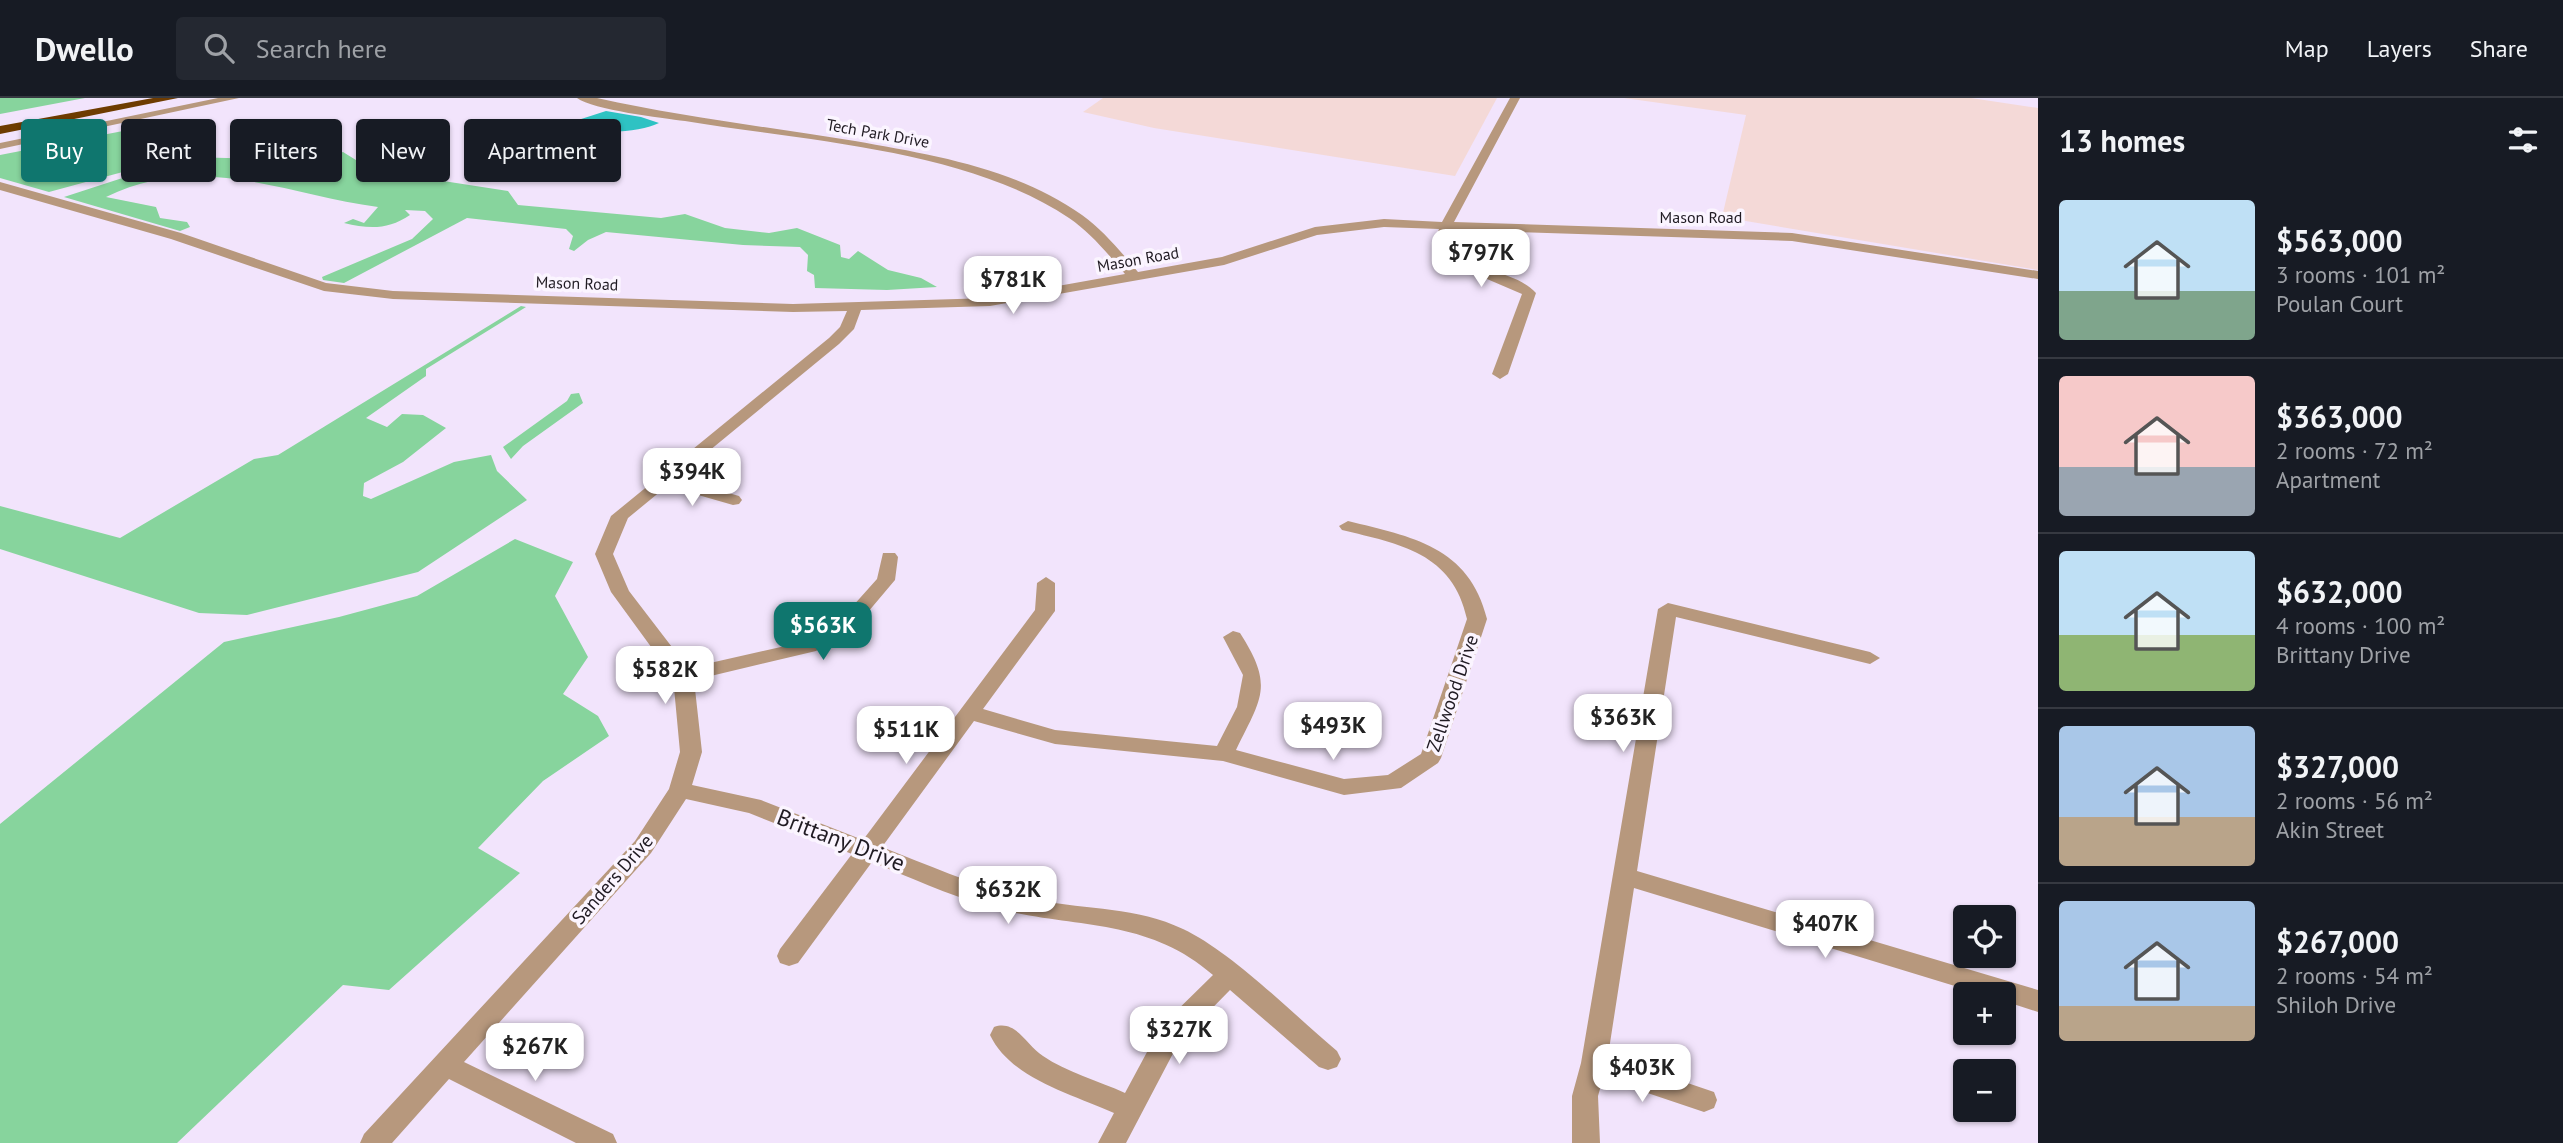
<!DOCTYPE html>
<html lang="en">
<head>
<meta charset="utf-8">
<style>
	:root { --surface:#171b24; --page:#242831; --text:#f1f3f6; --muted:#9ea1a6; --line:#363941; --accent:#0f766e }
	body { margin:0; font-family:"PT Sans",sans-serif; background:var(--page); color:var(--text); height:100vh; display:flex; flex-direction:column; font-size:26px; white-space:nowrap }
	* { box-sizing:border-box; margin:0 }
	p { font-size:23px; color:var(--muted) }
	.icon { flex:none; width:38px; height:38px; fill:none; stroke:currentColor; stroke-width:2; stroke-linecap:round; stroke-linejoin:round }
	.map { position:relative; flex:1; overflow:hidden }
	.details { display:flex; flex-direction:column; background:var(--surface); width:525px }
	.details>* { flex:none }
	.hud { position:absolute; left:21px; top:21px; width:665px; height:63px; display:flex; gap:14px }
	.fabs { position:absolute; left:1953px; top:807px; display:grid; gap:14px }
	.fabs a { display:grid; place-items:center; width:63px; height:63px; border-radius:7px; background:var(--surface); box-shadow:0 2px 5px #0004; font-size:35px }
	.price { position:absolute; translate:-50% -60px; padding:0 16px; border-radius:14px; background:#fff; color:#222; font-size:23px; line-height:46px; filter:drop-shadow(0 2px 4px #0008) }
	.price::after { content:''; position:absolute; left:50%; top:42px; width:21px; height:16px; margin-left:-10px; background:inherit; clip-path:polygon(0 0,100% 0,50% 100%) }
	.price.current { background:var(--accent); color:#fff }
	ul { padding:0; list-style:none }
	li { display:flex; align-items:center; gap:21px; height:175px; padding:0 21px }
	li+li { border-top:2px solid var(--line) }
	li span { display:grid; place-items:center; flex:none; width:196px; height:140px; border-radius:7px; color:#555 }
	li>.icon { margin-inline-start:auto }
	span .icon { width:84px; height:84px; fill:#fffc; stroke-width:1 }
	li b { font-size:30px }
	h2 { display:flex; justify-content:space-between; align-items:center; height:84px; padding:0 21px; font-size:30px }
	.tag { padding:0 24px; border-radius:7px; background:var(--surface); box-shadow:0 2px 5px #0004; font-size:24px; line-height:63px }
	.tag.current { background:var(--accent); color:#fff }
	header { display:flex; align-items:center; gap:42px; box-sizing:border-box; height:98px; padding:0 35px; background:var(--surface); border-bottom:2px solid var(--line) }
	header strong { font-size:33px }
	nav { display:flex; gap:38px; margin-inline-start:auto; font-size:24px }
	.search { width:490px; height:63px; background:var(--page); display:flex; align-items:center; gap:18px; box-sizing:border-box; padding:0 24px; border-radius:7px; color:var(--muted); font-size:26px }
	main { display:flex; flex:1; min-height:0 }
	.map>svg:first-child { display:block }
	.industrial { fill:#f4d9d7 }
	.green { fill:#87d49d }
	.water { fill:#2ec2c3 }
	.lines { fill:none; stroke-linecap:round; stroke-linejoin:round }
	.minor { fill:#b7987d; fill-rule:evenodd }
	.highway { fill:#6e3c01; fill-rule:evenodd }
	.labels { text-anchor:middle; stroke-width:7; stroke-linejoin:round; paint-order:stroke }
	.far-street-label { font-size:16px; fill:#201b23; stroke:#fbf5ff }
	.street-label { font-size:19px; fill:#201b23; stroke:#fbf5ff }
	.near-street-label { font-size:23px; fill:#201b23; stroke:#fbf5ff }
</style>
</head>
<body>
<header>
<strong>Dwello</strong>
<div class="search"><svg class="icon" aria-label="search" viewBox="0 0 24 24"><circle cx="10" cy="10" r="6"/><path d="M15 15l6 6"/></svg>Search here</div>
<nav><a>Map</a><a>Layers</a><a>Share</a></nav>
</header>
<main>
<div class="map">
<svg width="2038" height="1045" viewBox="0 0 2038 1045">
	<rect width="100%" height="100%" fill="#f2e4fc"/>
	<!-- industrial -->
	<g class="industrial">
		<polygon points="1103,0 1497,0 1455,78 1154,30 1083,14"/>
		<polygon points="1624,0 1971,0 2038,10 2038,172 1722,119 1746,17"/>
	</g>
	<!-- green -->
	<g class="green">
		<polygon points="0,0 85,0 0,16"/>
		<polygon points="128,32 139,34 153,57 161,56 157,52 168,50 178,59 49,94 0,80 0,57"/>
		<path d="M343,54L372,72L508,93L518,107L661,120L685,116L725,130L769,135L797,130L840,147L841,159L849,161L858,153L888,172L921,180L937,189L887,192L815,190L814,177L807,173L808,157L800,149L743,147L606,134L588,142L574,153L569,151L573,138L566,131L467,120L344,185L323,182L322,179L412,141L433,121L425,113L405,112L410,117C388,132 369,131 344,125L353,121L364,125L378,109C283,96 200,53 106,99L156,109L160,120L187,124L190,129L180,133L64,99L187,59L299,62Z"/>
		<polygon points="521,208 526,209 426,271 426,278 366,320 387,329 402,316 423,317 446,330 403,364 364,385 363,398 371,401 454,364 491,357 497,373 527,402 418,474 247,517 199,515 0,451 0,408 120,440 254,361 278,357"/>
		<polygon points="579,295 583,305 523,348 511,361 503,349 567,303 571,296"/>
		<polygon points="515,441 573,464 555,498 588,559 563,596 598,618 609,638 543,683 478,750 520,775 389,892 343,887 177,1045 0,1045 0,726 224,544 339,519 417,498"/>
	</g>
	<!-- water -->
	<path class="water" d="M606,13L641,19L659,25C640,34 590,40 575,23Z"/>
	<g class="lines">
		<!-- minor -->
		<g class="minor">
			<polygon points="218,0 239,0 0,51 0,45"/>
			<path d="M577,0H597C682,19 769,29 855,43C933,57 1016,70 1082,117C1104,133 1121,154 1138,174L1222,159L1315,129L1384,121L1442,124L1510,0H1520L1454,124L1792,135L2038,173V181L1792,143L1452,132L1449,144C1467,177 1512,169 1536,195L1508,276L1500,281L1492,276L1522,196L1452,166L1435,144L1439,131L1384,129L1317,137L1224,167L990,208L861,212L854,231L839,246L676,380L739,398L742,402L739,406L733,407L667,388L628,420L613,456L629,493L688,570L803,544L843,519L877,481L883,455H895L898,459L895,482L857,527L816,553L694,582L702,654L692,687L761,702L863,742L1035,512L1037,485L1046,479L1055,485V513L983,611L1055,632L1217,648L1237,609L1243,577L1223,539L1233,533L1240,535C1274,588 1262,599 1236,652L1344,681L1388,677L1421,656L1467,521C1453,455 1400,446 1342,432L1339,428L1348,423C1412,439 1469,448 1487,521L1441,660L1438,665L1401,690L1344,697L1223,663L1055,646L974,623L882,749C933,769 984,792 1038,802C1088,812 1137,809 1183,831C1232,854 1294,917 1337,953L1341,961L1337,969L1328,972L1319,969L1230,892L1179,944L1126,1045H1098L1114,1015C1072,996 1011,981 990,937L994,929C1016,921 1026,947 1043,958C1066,974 1099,983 1125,995L1161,928L1213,877C1144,817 1070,832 987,808C948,797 909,779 872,764L798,865L789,868L780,865L777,858L780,851L852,756L749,715L686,701L651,755L464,964L613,1036L617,1045H576L449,981L392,1045H360L364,1036L635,743L669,691L680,654L673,579L611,494L595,456L611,418L829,240L840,229L847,213L793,214L393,201L324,193L171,141L0,92V84L181,135L326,185L393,193L793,206L990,200L1125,176C1108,156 1091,135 1069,120C966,51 806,43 685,23C662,20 593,12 577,0Z"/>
			<polygon points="1668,505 1870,554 1880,560 1870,566 1676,519 1637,773 2038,892 2038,914 2004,903 2004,896 1981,896 1634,790 1608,958 1714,994 1717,1002 1714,1010 1704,1014 1603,980 1598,998 1600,1045 1572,1045 1572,998 1581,965 1658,511"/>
		</g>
		<!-- highway -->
		<polygon class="highway" points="153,0 178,0 0,36 0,28"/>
	</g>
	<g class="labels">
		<!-- far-street labels -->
		<g class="far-street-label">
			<text transform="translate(878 35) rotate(10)" y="6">Tech Park Drive</text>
			<text x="1701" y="125">Mason Road</text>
			<text transform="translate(1138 161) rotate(-10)" y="6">Mason Road</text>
			<text transform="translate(577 185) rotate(2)" y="6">Mason Road</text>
		</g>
		<!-- street labels -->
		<g class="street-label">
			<text transform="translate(1452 595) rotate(-71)" y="7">Zellwood Drive</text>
			<text transform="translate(612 781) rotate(-49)" y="7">Sanders Drive</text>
		</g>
		<!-- near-street labels -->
		<g class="near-street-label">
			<text transform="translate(841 742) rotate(21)" y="8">Brittany Drive</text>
		</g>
	</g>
</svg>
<div class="fabs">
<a><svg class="icon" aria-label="locate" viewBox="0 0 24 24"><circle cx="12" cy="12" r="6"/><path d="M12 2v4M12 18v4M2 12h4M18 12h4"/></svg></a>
<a>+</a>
<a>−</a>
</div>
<b class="price" style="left:1481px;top:191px">$797K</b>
<b class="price" style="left:1013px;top:218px">$781K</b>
<b class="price" style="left:692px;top:410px">$394K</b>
<b class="price current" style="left:823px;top:564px">$563K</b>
<b class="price" style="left:665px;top:608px">$582K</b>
<b class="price" style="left:1623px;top:656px">$363K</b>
<b class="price" style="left:1333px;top:664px">$493K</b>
<b class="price" style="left:906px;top:668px">$511K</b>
<b class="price" style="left:1008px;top:828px">$632K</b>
<b class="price" style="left:1825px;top:862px">$407K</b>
<b class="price" style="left:1179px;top:968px">$327K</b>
<b class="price" style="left:535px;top:985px">$267K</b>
<b class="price" style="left:1642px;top:1006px">$403K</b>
<div class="hud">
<a class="tag current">Buy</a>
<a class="tag">Rent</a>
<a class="tag">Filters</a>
<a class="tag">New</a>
<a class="tag">Apartment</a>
</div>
</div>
<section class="details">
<h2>13 homes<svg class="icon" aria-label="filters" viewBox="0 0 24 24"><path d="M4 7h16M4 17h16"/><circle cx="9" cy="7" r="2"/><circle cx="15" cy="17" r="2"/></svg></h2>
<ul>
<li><span style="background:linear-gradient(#bfe0f5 65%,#7fa58c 0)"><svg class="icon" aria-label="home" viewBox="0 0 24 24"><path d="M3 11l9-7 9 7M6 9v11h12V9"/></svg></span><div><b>$563,000</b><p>3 rooms · 101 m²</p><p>Poulan Court</p></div></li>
<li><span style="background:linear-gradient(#f6c9c9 65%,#9aa5b1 0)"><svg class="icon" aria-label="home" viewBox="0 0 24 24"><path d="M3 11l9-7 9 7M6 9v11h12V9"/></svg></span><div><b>$363,000</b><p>2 rooms · 72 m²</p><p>Apartment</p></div></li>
<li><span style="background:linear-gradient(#bfe0f5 60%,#8fb573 0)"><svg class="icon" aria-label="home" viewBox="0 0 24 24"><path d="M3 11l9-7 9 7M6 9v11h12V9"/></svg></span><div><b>$632,000</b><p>4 rooms · 100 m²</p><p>Brittany Drive</p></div></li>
<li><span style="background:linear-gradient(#a9c7e8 65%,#b9a48a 0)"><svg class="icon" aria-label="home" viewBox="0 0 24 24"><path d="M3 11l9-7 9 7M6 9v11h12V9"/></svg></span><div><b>$327,000</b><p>2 rooms · 56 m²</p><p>Akin Street</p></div></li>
<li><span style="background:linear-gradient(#a9c7e8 75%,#b9a48a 0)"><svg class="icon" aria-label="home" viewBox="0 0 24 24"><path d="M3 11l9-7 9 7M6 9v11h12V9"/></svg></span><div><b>$267,000</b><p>2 rooms · 54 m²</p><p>Shiloh Drive</p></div></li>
</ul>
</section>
</main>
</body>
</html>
